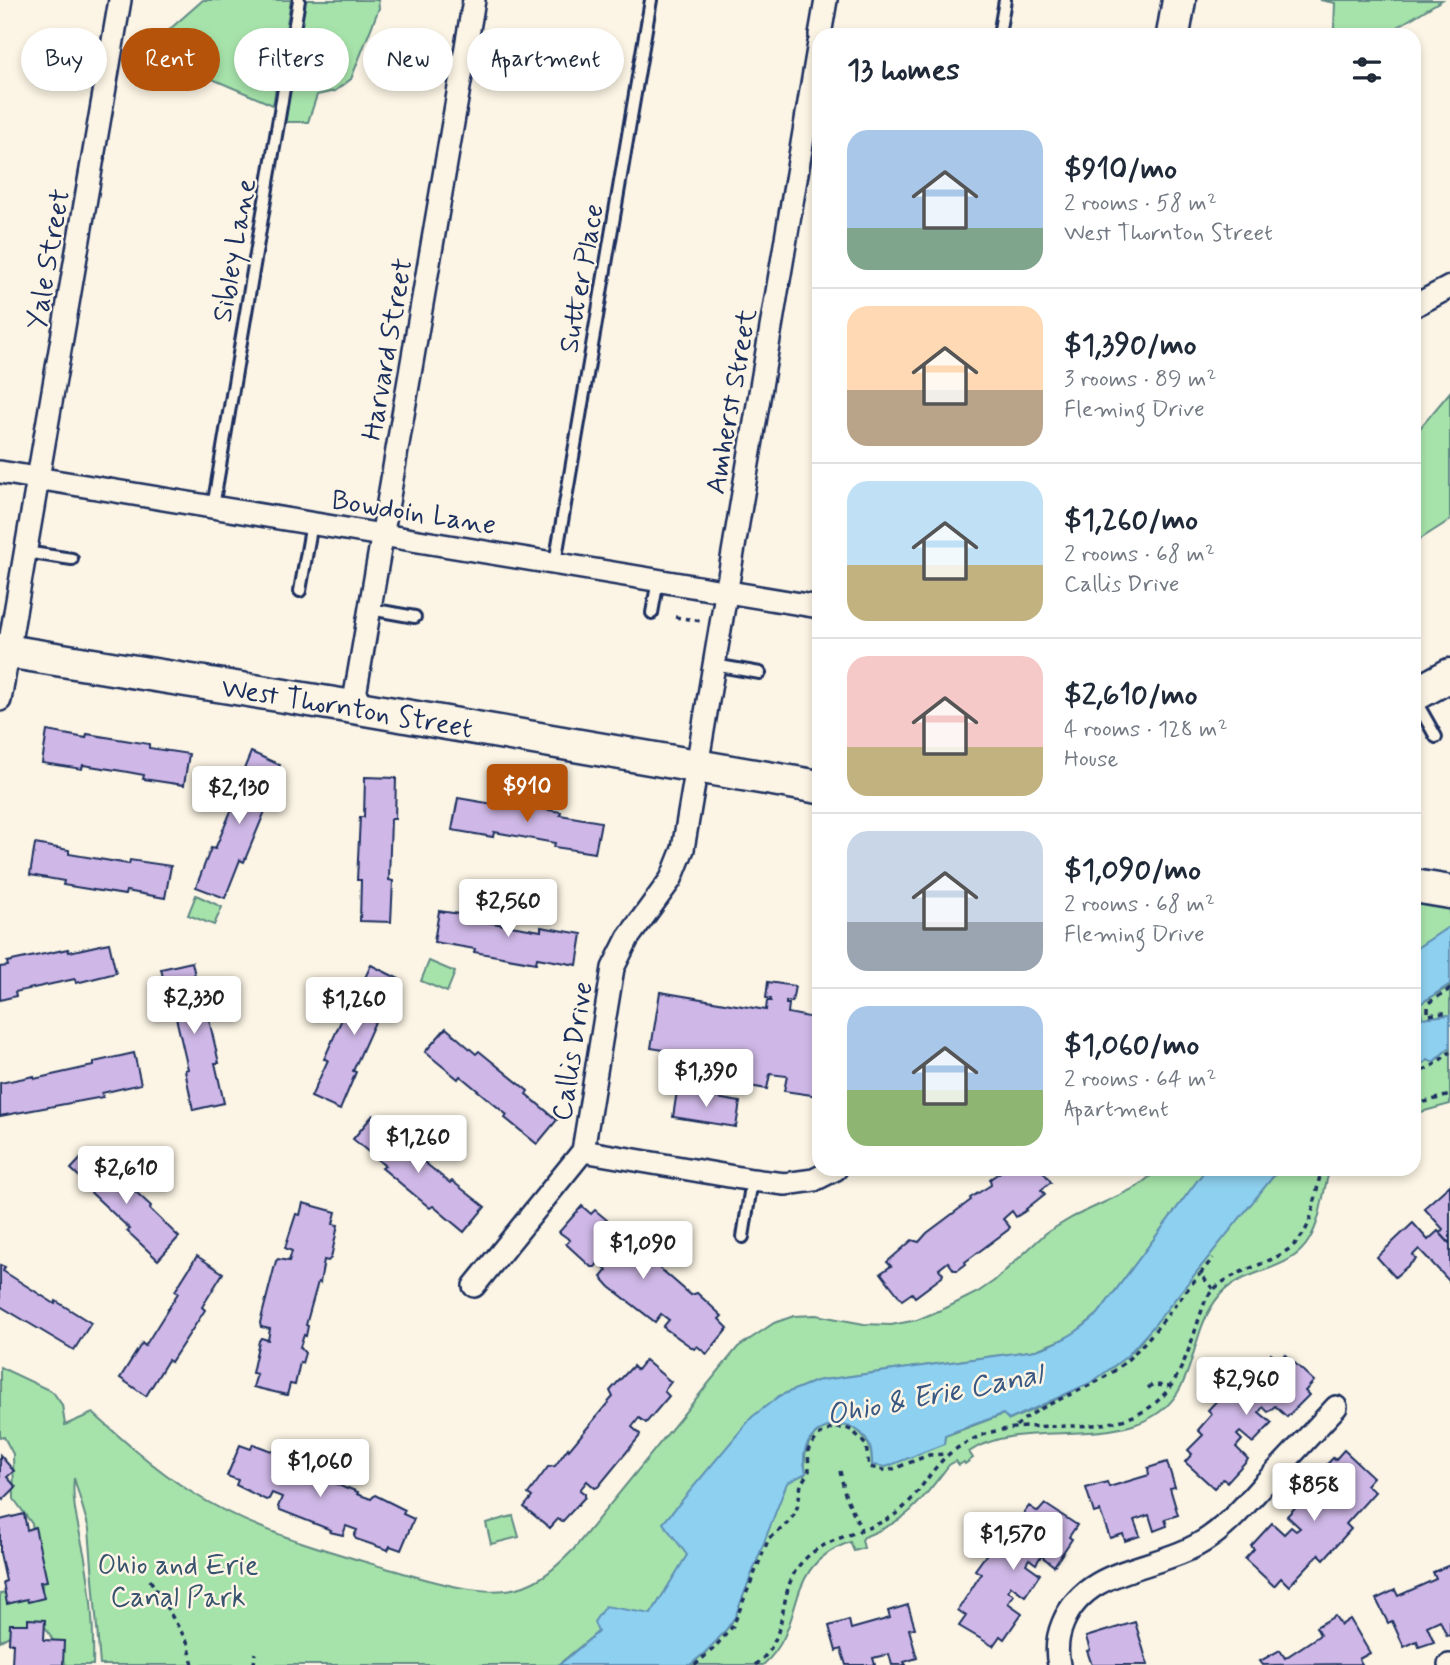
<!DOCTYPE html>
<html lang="en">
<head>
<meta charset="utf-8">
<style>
	:root { --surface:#fff; --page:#f6f6f7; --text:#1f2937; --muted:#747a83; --line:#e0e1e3; --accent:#b45309 }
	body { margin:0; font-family:Mynerve,sans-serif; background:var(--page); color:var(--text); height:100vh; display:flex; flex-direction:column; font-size:26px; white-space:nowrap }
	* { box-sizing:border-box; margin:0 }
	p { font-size:23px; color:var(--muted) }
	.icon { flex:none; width:38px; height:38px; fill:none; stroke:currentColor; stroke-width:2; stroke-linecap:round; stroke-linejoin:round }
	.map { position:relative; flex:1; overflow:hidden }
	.details { position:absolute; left:812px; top:28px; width:609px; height:1148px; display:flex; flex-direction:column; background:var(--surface); border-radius:21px; box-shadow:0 4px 10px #0003 }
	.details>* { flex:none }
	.top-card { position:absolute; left:21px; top:28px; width:665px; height:63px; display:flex; gap:14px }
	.price { position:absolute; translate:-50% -60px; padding:0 16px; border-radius:7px; background:#fff; color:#222; font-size:23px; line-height:46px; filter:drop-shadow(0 2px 4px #0008) }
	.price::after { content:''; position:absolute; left:50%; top:42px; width:21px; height:16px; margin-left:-10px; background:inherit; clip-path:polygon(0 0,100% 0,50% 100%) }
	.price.on { background:var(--accent); color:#fff }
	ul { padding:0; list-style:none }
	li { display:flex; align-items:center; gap:21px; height:175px; padding:0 35px }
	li+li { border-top:2px solid var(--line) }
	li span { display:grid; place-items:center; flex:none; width:196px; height:140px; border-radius:21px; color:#555 }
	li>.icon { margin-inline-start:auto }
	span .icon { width:84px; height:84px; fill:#fffc; stroke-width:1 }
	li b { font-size:30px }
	h2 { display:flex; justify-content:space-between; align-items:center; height:84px; padding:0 35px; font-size:30px }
	.tag { padding:0 24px; border-radius:32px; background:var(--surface); box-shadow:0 4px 10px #0003; font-size:24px; line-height:63px }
	.tag.on { background:var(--accent); color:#fff }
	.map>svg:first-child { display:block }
	.green { fill:#a6e3aa; stroke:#608984; stroke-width:2 }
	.water { fill:#8ed0ef; stroke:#6090b5; stroke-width:2 }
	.building { fill:#cfb8e7; stroke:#1b2f5e; stroke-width:2 }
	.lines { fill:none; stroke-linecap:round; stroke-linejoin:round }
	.lane-casing { stroke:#1b2f5e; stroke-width:16 }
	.street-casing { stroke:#1b2f5e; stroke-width:26 }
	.secondary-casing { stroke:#1b2f5e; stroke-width:37 }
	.path { stroke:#1b2f5e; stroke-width:3.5; stroke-dasharray:5 5; stroke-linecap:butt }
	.lane { stroke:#fcf5e5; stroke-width:10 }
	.street { stroke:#fcf5e5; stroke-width:21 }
	.secondary { stroke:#fcf5e5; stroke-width:32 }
	.labels { text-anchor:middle; stroke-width:5; stroke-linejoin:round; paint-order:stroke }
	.street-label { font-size:28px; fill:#1b2f5e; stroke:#fcf5e5 }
	.park-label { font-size:28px; fill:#37536d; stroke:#fcf5e5 }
	.water-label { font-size:30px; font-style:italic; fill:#385782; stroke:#fcf5e5 }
</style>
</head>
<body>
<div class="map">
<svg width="1450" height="1665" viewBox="0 0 1450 1665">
	<rect width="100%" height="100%" fill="#fcf5e5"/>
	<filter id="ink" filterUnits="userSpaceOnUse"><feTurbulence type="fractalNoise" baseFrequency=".0143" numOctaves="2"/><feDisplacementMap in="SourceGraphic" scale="14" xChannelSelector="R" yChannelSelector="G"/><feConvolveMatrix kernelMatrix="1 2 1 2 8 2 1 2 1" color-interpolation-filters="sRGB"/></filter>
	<g filter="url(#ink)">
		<!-- green -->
		<g class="green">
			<polygon points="203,0 291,0 273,105 184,67 168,49 170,29"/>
			<polygon points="305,0 378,0 379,8 351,79 335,91 317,95 308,122 285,122"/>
			<polygon points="1320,0 1442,0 1399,26 1392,35 1330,35 1334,28 1335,3"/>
			<polygon points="1450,392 1450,520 1414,543 1414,435"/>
			<polygon points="196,895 222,907 214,925 188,915"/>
			<polygon points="1414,901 1450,907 1450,926 1414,950"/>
			<polygon points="429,961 455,972 447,992 421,981"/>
			<polygon points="1450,986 1450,1015 1422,1018 1420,1004"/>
			<polygon points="1450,1047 1450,1104 1414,1114 1414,1070 1428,1060 1433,1062"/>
			<path d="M1159,1169H1206L1098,1314L1071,1336L1036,1350L816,1381L779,1396L688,1555L651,1614L598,1632L558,1665H100L89,1529L74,1478C71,1505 80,1531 85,1558C91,1592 94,1630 93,1665H66C56,1653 55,1640 45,1627L13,1634L0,1641V1594L42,1589V1574L32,1524L14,1499L13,1454L4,1437H0V1367L53,1392L62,1405L65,1425L93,1413C123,1440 154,1468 188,1490C248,1529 318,1548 386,1568C423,1578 479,1598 517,1588C541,1582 556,1567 573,1550L738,1347L774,1323L794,1316L816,1315L864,1324L891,1325L917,1320L948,1307L978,1292L994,1281L1046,1233L1073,1217L1137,1187Z"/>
			<path d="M1279,1169H1330C1322,1192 1322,1219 1309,1240C1290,1273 1243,1268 1220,1295C1183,1338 1203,1401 1136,1424C1083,1442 1013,1422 969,1452L973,1458L965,1464L964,1462L959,1465L956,1461L949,1465C919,1504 910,1519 864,1537L862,1540L864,1548L854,1551L850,1542C779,1568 810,1623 763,1665H690L705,1653L731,1624L787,1482L806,1473C794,1415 874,1406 872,1465L944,1444L945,1436L1004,1414L1010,1420C1055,1400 1102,1382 1137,1346Z"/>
			<polygon points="513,1516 519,1537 491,1544 486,1523"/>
		</g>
		<!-- water -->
		<g class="water">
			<polygon points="1450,926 1450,984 1420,1004 1422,1018 1450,1015 1450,1047 1433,1062 1428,1060 1414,1070 1414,950"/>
			<path d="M1206,1169H1279L1151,1329L1126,1357L1092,1382L1009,1420L1003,1414L945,1435L944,1444L886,1467L872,1465C876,1405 790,1417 806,1473L787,1483L735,1617C723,1636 708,1651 690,1665H559L598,1632L594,1622L605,1606L651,1614L687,1555L663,1523L752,1417L779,1396L816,1381L1036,1350C1061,1343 1080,1331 1098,1314Z"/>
		</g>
		<!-- building -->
		<g class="building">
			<polygon points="47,731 86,738 87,734 149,744 149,748 189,754 184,785 143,779 144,775 122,771 83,765 82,769 42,763"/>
			<polygon points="251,752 280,765 264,803 268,804 244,862 240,860 225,898 196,887 211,848 215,849 237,797 238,793 235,791"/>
			<polygon points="365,777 396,778 395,819 391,819 389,880 393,881 391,922 360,921 361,880 357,880 360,817 364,817"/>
			<polygon points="458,798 499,805 499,802 561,812 560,815 601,822 595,853 554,847 555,843 494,832 493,837 452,830"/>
			<polygon points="35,844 69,850 69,854 129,864 130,860 171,866 165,898 126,891 125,895 63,885 64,881 30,875"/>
			<polygon points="439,911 481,917 480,921 535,930 541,931 541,927 582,934 577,965 537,958 536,963 474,952 475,949 434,942"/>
			<polygon points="109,943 116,973 76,983 75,979 15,992 16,996 0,1000 0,967 8,966 7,962 68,949 69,952"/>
			<polygon points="192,962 201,1003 205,1002 219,1063 215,1063 224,1103 193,1110 185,1070 188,1069 174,1009 171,1010 161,969"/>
			<polygon points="371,965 399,979 382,1017 378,1015 353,1071 356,1072 340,1110 311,1097 328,1060 324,1059 350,1001 353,1003"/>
			<polygon points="768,982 795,986 792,1002 786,1001 786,1004 789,1004 788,1013 819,1019 819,1096 784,1091 787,1076 770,1074 767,1089 691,1076 694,1055 651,1048 660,992 766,1010 767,1001 771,1001 771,999 766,998"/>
			<polygon points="446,1028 476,1054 479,1051 528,1091 526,1094 557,1120 537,1144 505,1118 507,1115 465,1080 460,1076 458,1079 425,1052"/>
			<polygon points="134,1053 141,1084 102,1093 103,1097 0,1116 0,1083 34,1076 34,1079 88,1067 94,1066 94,1062"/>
			<polygon points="677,1091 740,1102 736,1127 673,1117"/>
			<polygon points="373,1115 405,1142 403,1145 450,1183 452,1181 485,1207 464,1232 433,1206 430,1208 382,1168 385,1166 353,1139"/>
			<polygon points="87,1152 101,1165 104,1162 151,1206 150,1209 179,1237 158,1260 127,1231 130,1229 84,1186 86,1183 71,1169"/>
			<polygon points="1005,1169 1041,1169 1051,1182 1041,1190 1045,1194 1026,1209 1027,1210 1016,1217 1012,1211 1003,1219 1010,1227 1008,1230 965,1262 966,1264 958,1270 954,1270 948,1262 939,1269 943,1274 942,1277 915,1297 912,1293 902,1300 881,1273 891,1266 887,1262 912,1240 919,1242 927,1233 971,1200 970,1198 991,1185 990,1179"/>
			<polygon points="1450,1185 1450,1244 1440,1233 1443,1229 1424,1208"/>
			<polygon points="303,1203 336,1212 333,1224 338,1225 331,1258 328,1261 324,1260 320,1283 318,1282 306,1325 308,1326 306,1336 304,1335 300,1347 305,1353 302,1363 300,1362 295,1385 290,1384 287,1395 253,1387 257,1374 252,1373 259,1341 261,1338 268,1340 270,1329 261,1327 260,1323 276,1261 278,1259 289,1261 292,1251 285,1248 296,1214 300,1215"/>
			<polygon points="582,1206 591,1214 595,1210 613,1225 614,1224 622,1231 621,1236 631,1246 632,1244 691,1295 697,1293 722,1316 719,1319 728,1328 707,1354 697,1346 694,1349 663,1327 669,1320 661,1314 655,1322 610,1287 601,1277 607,1270 599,1262 595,1267 591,1267 566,1244 570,1240 559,1232"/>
			<polygon points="1413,1223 1428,1240 1438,1231 1450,1244 1450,1282 1419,1249 1413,1255 1416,1259 1395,1277 1377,1257"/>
			<polygon points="197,1256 223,1273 202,1307 205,1310 171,1362 168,1360 146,1396 120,1378 142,1343 145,1346 178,1293 175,1291"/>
			<polygon points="0,1265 5,1267 3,1271 55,1304 56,1301 91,1323 74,1350 0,1306"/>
			<polygon points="1271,1354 1279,1361 1285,1354 1314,1381 1305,1391 1309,1395 1287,1417 1275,1406 1268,1412 1263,1407 1259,1412 1272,1423 1253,1443 1240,1432 1237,1435 1242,1440 1236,1447 1248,1459 1227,1482 1223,1479 1214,1488 1185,1462 1192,1454 1188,1450 1203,1435 1198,1430 1212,1414 1208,1410 1236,1380 1241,1385"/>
			<polygon points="645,1360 671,1382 664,1391 669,1396 646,1423 639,1418 632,1427 640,1434 639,1437 598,1487 595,1488 587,1481 580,1490 585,1494 585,1497 562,1522 558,1519 550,1528 524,1507 532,1497 528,1494 548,1467 555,1466 568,1448 569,1450 611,1399 613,1397 610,1391 617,1383 633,1366 637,1370"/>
			<polygon points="253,1444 285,1456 285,1462 298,1468 299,1466 347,1489 348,1488 358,1492 357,1494 371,1499 375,1495 405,1510 403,1514 414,1519 401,1550 390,1546 388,1550 356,1539 354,1536 357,1530 346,1526 343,1535 330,1532 331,1530 280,1510 278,1507 282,1497 272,1493 269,1499 266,1500 236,1485 238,1480 227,1476 240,1445 251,1449"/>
			<polygon points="1344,1450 1373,1477 1366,1485 1375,1492 1346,1524 1351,1529 1324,1559 1319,1554 1289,1586 1281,1578 1274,1586 1245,1559 1254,1549 1251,1546 1272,1523 1284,1534 1291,1527 1296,1531 1300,1528 1287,1516 1305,1497 1318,1507 1322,1503 1317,1498 1323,1492 1311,1481 1333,1458 1335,1460"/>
			<polygon points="0,1455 14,1471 7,1477 16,1487 3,1500 0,1496"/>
			<polygon points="1167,1462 1175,1487 1170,1488 1178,1515 1165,1519 1167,1526 1154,1531 1149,1515 1134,1520 1140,1536 1125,1541 1123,1534 1110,1538 1100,1511 1094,1513 1086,1488 1107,1482 1109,1487 1149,1475 1148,1468"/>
			<polygon points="1045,1504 1077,1525 1069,1537 1072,1539 1054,1566 1041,1556 1036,1564 1029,1559 1026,1564 1040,1574 1025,1596 1011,1586 1008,1591 1014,1595 1008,1603 1022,1613 1004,1639 1000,1636 993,1646 959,1626 966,1616 958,1610 981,1574 975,1570 999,1537 1005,1540 1029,1506 1038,1512"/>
			<polygon points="24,1514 27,1530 35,1527 47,1581 40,1582 44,1598 28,1602 27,1599 7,1604 3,1582 6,1581 0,1553 0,1520"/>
			<polygon points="1450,1565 1450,1635 1447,1636 1440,1620 1427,1626 1434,1642 1419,1647 1417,1641 1404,1647 1392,1621 1388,1623 1376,1599 1395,1590 1398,1596 1436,1579 1433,1572"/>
			<polygon points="908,1605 915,1628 909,1629 917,1658 904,1662 906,1665 892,1665 889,1654 873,1658 875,1665 846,1665 841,1649 836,1651 829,1626 849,1620 851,1629 890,1618 888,1611"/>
			<polygon points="1335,1616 1341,1625 1350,1619 1370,1653 1359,1659 1362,1664 1263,1665 1260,1661 1280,1650 1285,1658 1320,1635 1316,1627"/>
			<polygon points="28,1619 45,1620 44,1640 64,1641 63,1665 12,1665 13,1643 9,1643 10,1624 28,1624"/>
			<polygon points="1135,1622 1148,1665 1092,1665 1087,1651 1090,1650 1086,1637"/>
		</g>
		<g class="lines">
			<defs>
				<g id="lane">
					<polyline points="999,35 1005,0"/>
					<polyline points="213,507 299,0"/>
					<polyline points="25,552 72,559"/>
					<polyline points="555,563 651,0"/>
					<polyline points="300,591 312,523"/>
					<polyline points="370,609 415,617"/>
					<polyline points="652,613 658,580"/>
					<polyline points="714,665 760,673"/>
					<polyline points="1414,698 1436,737"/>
					<polyline points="743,1237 752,1180"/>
				</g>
				<g id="street">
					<polyline points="820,35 826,0"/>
					<polyline points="1414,306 1450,287"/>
					<polyline points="0,472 819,607"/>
					<polyline points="0,700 120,0"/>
					<polyline points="353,707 474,0"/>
					<polyline points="583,1151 752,1180 785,1184 814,1180 836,1169"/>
					<polyline points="474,1286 583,1151 613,968 628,938 671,879 683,849 819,43"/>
					<path d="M1059,1665C1056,1651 1057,1637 1063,1623C1088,1563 1162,1572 1210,1537C1230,1523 1247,1503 1263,1485C1288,1459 1312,1433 1336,1407"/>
					<polyline points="1449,1665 1450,1665"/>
				</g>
				<g id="secondary">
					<polyline points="1173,35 1179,0"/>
					<path id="s1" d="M0,650L353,707L819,787"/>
					<polyline points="1414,695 1450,675"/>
					<polyline points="1414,886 1450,892"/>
				</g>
			</defs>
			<!-- lane casing -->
			<use href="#lane" class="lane-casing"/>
			<!-- street casing -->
			<use href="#street" class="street-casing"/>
			<!-- secondary casing -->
			<use href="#secondary" class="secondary-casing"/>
			<!-- path -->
			<g class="path">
				<polyline points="675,617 701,621"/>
				<polyline points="1450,989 1428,1003 1428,1015 1450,1012"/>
				<polyline points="1414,1075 1434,1065 1450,1052"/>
				<polyline points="1414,1105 1450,1095"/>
				<polyline points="1213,1289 1200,1274 1213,1258"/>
				<polyline points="1148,1388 1152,1385 1171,1386"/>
				<path d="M1016,1426C1044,1401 1083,1393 1114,1371C1148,1345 1173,1306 1200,1274"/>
				<polyline points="840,1471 845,1494 861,1529"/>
				<polyline points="150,1580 188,1643 193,1665"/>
				<polyline points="254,1665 255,1653"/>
				<polyline points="695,1665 714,1648 733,1626 769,1538 784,1527 794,1515 798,1505 801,1484 809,1471 808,1450 818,1436 833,1428 846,1428 853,1431 866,1445 869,1467 888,1471 929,1455 947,1454"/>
				<path d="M755,1665C792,1638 775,1592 802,1562C827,1535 862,1535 891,1517C918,1501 928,1469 953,1451C968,1441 983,1433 1001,1430C1057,1419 1131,1442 1170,1387C1188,1362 1195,1327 1206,1299C1228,1265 1277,1269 1301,1237C1315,1219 1315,1190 1322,1169"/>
			</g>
			<!-- lane -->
			<use href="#lane" class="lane"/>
			<!-- street -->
			<use href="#street" class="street"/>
			<!-- secondary -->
			<use href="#secondary" class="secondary"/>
		</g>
	</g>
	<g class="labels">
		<!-- street labels -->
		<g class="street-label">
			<text transform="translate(233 250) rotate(-80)" y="10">Sibley Lane</text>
			<text transform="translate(47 259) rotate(-80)" y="10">Yale Street</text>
			<text transform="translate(580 278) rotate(-80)" y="10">Sutter Place</text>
			<text transform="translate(386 349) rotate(-80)" y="10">Harvard Street</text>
			<text transform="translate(730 401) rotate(-80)" y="10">Amherst Street</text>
			<text transform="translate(414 511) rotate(9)" y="10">Bowdoin Lane</text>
			<text dy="10" stroke="none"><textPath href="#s1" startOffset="352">West Thornton Street</textPath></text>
			<text transform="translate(571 1051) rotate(-81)" y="10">Callis Drive</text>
		</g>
		<!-- park labels -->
		<g class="park-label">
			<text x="178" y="1574">Ohio and Erie<tspan x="178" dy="32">Canal Park</tspan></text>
		</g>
		<!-- water labels -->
		<g class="water-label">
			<text transform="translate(934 1394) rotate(-11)" y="10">Ohio &amp; Erie Canal</text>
		</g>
	</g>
</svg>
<b class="price on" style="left:527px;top:824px">$910</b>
<b class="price" style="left:239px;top:826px">$2,130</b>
<b class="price" style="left:508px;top:939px">$2,560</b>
<b class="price" style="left:194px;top:1036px">$2,330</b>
<b class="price" style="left:354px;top:1037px">$1,260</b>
<b class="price" style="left:706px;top:1109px">$1,390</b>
<b class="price" style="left:418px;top:1175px">$1,260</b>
<b class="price" style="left:126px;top:1206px">$2,610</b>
<b class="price" style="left:643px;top:1281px">$1,090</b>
<b class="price" style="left:1246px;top:1417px">$2,960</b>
<b class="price" style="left:320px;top:1499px">$1,060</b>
<b class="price" style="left:1314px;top:1523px">$858</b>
<b class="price" style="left:1013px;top:1572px">$1,570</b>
<div class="top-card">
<a class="tag">Buy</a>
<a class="tag on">Rent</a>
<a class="tag">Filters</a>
<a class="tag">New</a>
<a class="tag">Apartment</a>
</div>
<section class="details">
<h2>13 homes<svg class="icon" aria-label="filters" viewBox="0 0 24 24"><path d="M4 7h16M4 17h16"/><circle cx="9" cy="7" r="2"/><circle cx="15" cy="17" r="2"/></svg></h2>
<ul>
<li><span style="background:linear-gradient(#a9c7e8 70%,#7fa58c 0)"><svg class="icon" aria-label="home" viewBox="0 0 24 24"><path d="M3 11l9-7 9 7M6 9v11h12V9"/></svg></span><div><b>$910/mo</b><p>2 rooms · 58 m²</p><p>West Thornton Street</p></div></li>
<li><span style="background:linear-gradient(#ffd9b3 60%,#b9a48a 0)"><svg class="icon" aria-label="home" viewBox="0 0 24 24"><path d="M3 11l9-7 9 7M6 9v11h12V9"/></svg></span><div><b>$1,390/mo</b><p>3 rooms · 89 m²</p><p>Fleming Drive</p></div></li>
<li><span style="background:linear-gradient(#bfe0f5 60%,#c2b280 0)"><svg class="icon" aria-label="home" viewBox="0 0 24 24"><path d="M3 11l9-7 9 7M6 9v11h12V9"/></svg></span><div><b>$1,260/mo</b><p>2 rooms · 68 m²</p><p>Callis Drive</p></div></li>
<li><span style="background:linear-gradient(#f6c9c9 65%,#c2b280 0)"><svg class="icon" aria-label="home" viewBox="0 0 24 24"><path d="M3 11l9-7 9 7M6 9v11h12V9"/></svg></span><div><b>$2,610/mo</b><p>4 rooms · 128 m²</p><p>House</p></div></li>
<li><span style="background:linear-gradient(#c9d6e8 65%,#9aa5b1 0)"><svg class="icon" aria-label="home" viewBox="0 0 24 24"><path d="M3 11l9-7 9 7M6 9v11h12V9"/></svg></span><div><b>$1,090/mo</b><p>2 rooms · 68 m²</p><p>Fleming Drive</p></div></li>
<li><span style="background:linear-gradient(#a9c7e8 60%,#8fb573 0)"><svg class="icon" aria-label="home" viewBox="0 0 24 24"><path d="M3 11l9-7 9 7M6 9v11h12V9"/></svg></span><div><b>$1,060/mo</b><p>2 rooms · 64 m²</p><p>Apartment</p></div></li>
</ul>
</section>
</div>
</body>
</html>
